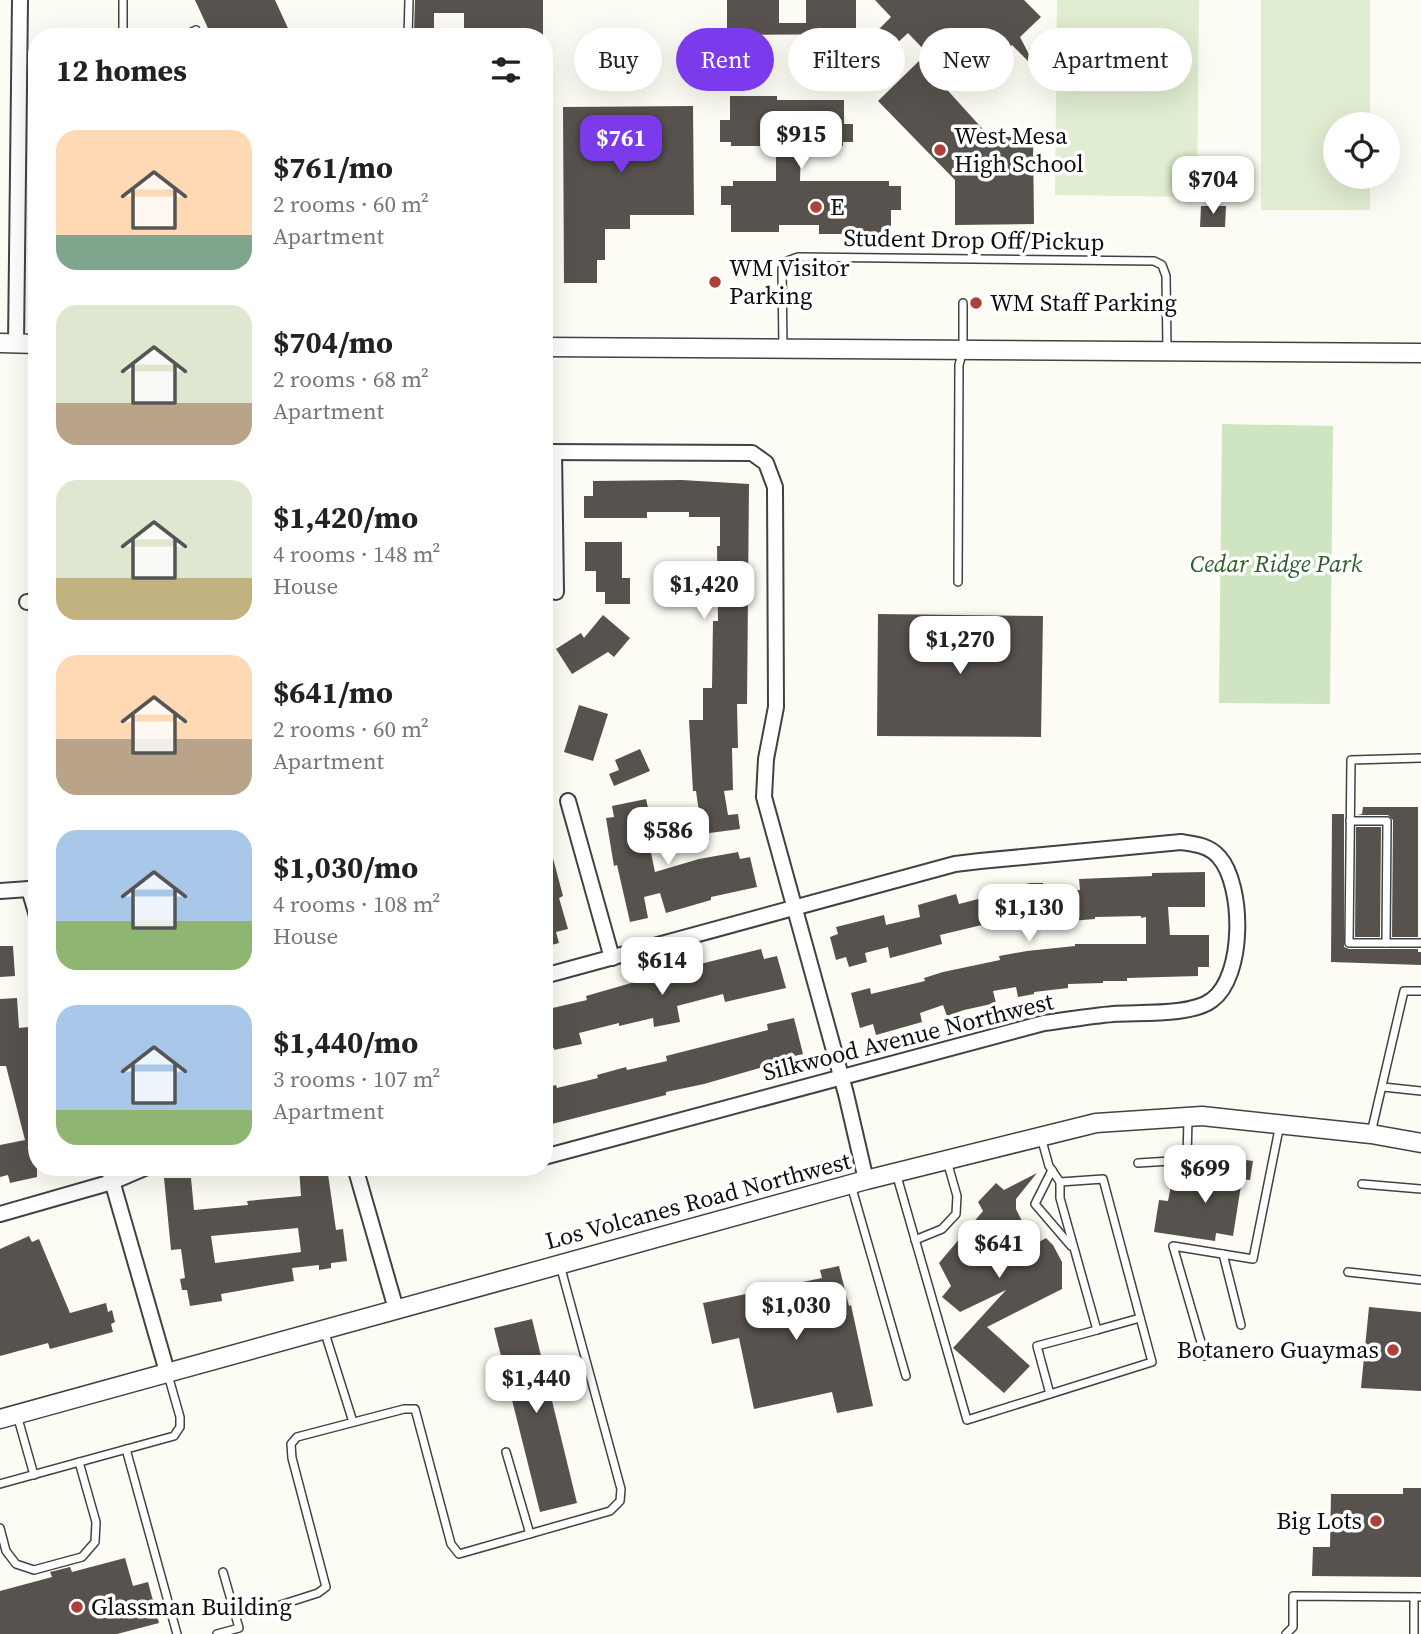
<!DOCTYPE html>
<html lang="en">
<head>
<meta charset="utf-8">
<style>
	:root { --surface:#fff; --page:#f6f6f6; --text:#222; --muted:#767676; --accent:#7c3aed }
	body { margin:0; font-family:"Source Serif 4",serif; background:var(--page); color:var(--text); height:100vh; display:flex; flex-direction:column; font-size:26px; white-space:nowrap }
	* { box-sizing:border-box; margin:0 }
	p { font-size:23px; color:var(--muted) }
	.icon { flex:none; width:38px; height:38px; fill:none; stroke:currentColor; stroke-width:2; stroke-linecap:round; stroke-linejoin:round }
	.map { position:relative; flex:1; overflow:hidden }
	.details { position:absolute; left:28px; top:28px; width:525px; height:1148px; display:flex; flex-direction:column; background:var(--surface); border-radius:28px; box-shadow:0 7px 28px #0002 }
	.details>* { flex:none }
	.top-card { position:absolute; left:574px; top:28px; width:665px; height:63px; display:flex; gap:14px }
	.controls { position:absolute; left:1323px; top:112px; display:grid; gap:14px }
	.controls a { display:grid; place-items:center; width:77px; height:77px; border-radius:50%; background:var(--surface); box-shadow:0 7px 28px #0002; font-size:35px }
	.price { position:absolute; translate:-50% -60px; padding:0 16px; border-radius:14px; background:#fff; color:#222; font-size:23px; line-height:46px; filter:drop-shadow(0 2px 4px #0008) }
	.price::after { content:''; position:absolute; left:50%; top:42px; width:21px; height:16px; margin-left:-10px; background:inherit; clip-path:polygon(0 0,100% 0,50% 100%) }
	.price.on { background:var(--accent); color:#fff }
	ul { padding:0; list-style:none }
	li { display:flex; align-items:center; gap:21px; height:175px; padding:0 28px }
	li span { display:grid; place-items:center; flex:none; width:196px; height:140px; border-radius:21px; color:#555 }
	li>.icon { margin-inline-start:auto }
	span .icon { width:84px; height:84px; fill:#fffc; stroke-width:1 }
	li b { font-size:30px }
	h2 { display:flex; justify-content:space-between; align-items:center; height:84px; padding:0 28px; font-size:30px }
	.tag { padding:0 24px; border-radius:32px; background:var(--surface); box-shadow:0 7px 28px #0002; font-size:24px; line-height:63px }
	.tag.on { background:var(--accent); color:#fff }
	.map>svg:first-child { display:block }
	.green { fill:#cfe4c1 }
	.pitch { fill:#e0edd1 }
	.building { fill:#57524d; fill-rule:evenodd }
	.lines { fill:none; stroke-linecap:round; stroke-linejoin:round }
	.service-casing { stroke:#424242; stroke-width:10 }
	.minor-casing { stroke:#424242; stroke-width:18 }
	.tertiary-casing { stroke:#424242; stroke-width:21 }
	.service { stroke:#fff; stroke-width:7 }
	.minor { stroke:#fff; stroke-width:14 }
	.tertiary { stroke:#fff; stroke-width:18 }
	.poi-dot { fill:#ae3f39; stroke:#fff; stroke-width:2.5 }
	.labels { text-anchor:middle; stroke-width:7; stroke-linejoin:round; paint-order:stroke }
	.poi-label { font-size:24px; fill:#0f0f0f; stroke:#fff; text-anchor:start }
	.street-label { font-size:24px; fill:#0f0f0f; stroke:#fff }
	.park-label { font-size:24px; font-style:italic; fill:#2d6027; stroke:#fff }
</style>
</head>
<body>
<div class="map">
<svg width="1421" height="1634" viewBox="0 0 1421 1634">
	<rect width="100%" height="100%" fill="#fdfcf4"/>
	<!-- green -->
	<polygon class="green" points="1222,424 1333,426 1330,704 1219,703"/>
	<!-- pitch -->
	<g class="pitch">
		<polygon points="1057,0 1199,0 1197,197 1055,195"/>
		<polygon points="1261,0 1370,0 1370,124 1335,124 1335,177 1370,177 1370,210 1261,210"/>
	</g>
	<!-- building -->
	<g class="building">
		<polygon points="195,0 275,0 292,37 212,37"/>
		<polygon points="415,0 543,0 543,37 464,37 464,13 434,13 434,33 414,33"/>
		<polygon points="727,0 779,0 779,23 806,23 806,0 856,0 856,34 727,35"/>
		<polygon points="875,0 1024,0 1041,17 1020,37 1033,62 1031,64 1012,45 990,66 978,53 970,61 958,48 948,57 936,44 927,53 908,33 894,46 878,30 891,17"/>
		<polygon points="920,60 990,137 1033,137 1034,224 955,225 955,180 878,101"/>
		<polygon points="730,96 777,96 777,100 844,100 844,124 853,124 853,142 843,142 843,146 801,146 800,181 889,181 889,186 901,186 901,210 891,210 891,234 819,234 819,225 779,225 779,232 731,232 731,205 721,205 721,186 733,186 733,181 776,181 776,146 731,146 731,142 720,142 720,120 730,120"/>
		<polygon points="693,106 694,215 630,215 630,229 605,229 605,260 597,260 597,283 564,283 563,107"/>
		<polygon points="1201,206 1226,206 1225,227 1200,227"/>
		<polygon points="682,480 749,484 747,704 737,704 738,748 732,748 733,790 724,791 728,815 738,814 740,829 702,834 696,791 693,791 689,720 703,720 703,688 712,688 713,621 718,621 717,546 720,546 720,517 689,517 689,512 647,512 647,518 584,518 584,496 593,496 593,481"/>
		<polygon points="585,542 622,542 622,578 630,578 630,604 605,604 605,592 596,592 596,571 585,571"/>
		<polygon points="878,614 1043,616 1041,737 877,736"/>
		<polygon points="603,615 630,638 614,657 608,652 572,674 556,649 581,633 584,638"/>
		<polygon points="579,705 608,714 593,761 564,752"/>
		<polygon points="640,749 650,771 614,786 609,774 619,770 615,760"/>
		<polygon points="646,799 657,847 650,848 655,872 699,859 738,852 740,859 750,857 757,887 711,897 711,900 666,913 660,893 644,897 648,918 630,922 617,865 614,866 606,818 614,817 612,806"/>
		<polygon points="1363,807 1418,807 1418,937 1392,937 1393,820 1388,815 1357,815 1362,814"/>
		<polygon points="1332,814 1344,814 1344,947 1349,949 1418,949 1418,952 1421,952 1421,965 1331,962"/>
		<polygon points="1356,827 1381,827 1380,937 1355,937"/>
		<polygon points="549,843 563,896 559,898 568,929 556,932 559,943 544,947 544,844"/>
		<polygon points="1205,872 1205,907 1168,907 1170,935 1209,935 1209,967 1198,967 1198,976 1127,978 1127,981 1103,981 1103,983 1068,984 1068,988 1034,992 1034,994 1018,997 1016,987 993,991 996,1003 964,1010 947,1016 943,1005 920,1013 922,1022 876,1035 873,1024 860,1028 851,993 870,988 871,994 925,981 924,978 943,972 1000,960 999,956 1027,951 1075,946 1075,944 1146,944 1146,917 1141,918 1141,916 1095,917 1095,919 1070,921 1014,921 1015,925 988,930 986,924 940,935 942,944 890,958 888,947 865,953 867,962 849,967 846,957 836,960 830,937 838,934 836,927 884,915 886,925 920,917 918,905 956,894 959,904 982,898 980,892 1031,883 1043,883 1043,892 1068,892 1080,890 1079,879 1152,876 1152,873"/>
		<polygon points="0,946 13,946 15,976 0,977"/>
		<polygon points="761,949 764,959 777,956 786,988 725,1002 723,994 677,1006 680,1022 654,1027 653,1018 619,1026 619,1023 579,1033 582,1044 554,1050 554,1048 544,1050 544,1010 587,1000 586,996 645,979 659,976 661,985 684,981 683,978 690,976 688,967"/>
		<polygon points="17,998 19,1028 37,1026 37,1177 10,1183 8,1175 0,1177 0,1145 25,1140 6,1066 0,1066 0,999"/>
		<polygon points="794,1018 803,1054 769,1062 770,1065 704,1084 666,1092 666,1095 544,1126 544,1088 556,1085 557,1088 598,1078 597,1075 626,1067 627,1070 667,1061 666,1056 768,1030 767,1024"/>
		<polygon points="1224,1157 1253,1161 1250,1180 1242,1179 1233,1236 1216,1233 1215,1241 1154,1232 1159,1200 1168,1201 1171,1186 1200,1190 1201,1181 1220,1183"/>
		<path d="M299,1167H327L336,1230L343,1229L347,1261L331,1263V1268L319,1270V1265L292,1268L294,1281L221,1294L222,1301L190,1306L187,1290H182L180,1279L185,1278L181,1249L171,1250L164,1178H191L194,1210L248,1205L247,1201L301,1196ZM298,1228L301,1252L215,1263L211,1236Z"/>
		<polygon points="1037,1173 1016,1199 1016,1209 1034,1245 1046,1238 1053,1245 1062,1262 1062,1289 987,1327 1030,1366 1004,1393 953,1348 1006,1290 960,1312 942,1297 951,1286 939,1263 983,1211 978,1202 996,1183 1004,1190"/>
		<polygon points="29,1236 32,1242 39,1239 70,1313 106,1303 108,1312 112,1310 115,1322 111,1324 113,1332 50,1349 48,1343 0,1356 0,1249"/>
		<polygon points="839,1266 849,1306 851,1305 873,1406 837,1413 832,1392 754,1409 739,1338 712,1344 703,1303 822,1278 820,1270"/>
		<polygon points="1369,1307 1421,1312 1421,1391 1361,1388"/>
		<polygon points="532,1319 577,1503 540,1512 494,1328"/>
		<polygon points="1403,1488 1421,1488 1421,1577 1312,1576 1313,1547 1330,1547 1331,1494 1403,1494"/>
		<polygon points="125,1558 133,1586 148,1582 159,1623 117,1634 0,1634 0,1591 52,1577 50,1572 70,1567 72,1572"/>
	</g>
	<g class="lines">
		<defs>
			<g id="service">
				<polyline points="123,37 123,0"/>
				<polyline points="181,37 196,30"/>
				<polyline points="408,37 409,0"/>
				<polyline points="783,349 782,269 787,261 798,257 1154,261 1162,265 1166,276 1167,350"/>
				<polyline points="958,582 959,365 963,350 963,303"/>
				<polyline points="1421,758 1351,760 1349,943 1421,943"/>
				<polyline points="1350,821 1387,821 1386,943"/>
				<polyline points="1383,1087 1421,1091"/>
				<polyline points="1371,1133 1404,991 1421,991"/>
				<polyline points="1138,1163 1187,1160 1188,1118"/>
				<polyline points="1052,1170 1035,1204 1071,1246"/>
				<polyline points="896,1173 967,1420 1152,1362 1103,1179 1060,1182 1049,1166 1041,1137"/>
				<polyline points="1060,1182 1060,1198 1097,1330 1140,1318"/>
				<polyline points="1362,1184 1421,1189"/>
				<polyline points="851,1185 906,1376"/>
				<polyline points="915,1240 942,1229 956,1214 957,1196 947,1161"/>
				<polyline points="1223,1254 1241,1325"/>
				<polyline points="1348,1272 1421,1280"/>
				<polyline points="324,1330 353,1422"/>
				<polyline points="1205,1356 1173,1246 1253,1259 1280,1124"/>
				<polyline points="1050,1394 1037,1346 1097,1330"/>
				<polyline points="17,1415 34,1475"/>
				<polyline points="126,1449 177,1634"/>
				<polyline points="506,1452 530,1534"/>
				<polyline points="0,1484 174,1436 180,1427 180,1417 168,1375"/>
				<polyline points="0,1528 6,1551 16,1564 34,1570 82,1557 95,1542 96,1522 79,1462"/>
				<polyline points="271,1608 318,1593 326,1587 292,1458 291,1444 297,1437 404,1409 415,1409 451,1544 459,1554 610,1511 620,1501 621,1489 560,1265"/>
				<polyline points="217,1634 239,1628 223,1572"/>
				<polyline points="1286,1634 1293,1627 1293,1596 1421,1597"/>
				<polyline points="1414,1634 1414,1597"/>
			</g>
			<g id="minor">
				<polyline points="16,344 20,0"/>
				<polyline points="544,452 752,453 766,463 775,487 776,707 766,759 764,797 846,1094 866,1180"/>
				<polyline points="554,452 556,592"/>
				<polyline points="27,602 37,602"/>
				<polyline points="568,801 612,958"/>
				<polyline points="37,888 29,889 37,916"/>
				<polyline points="0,891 29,889"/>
				<path d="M544,976L955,864L980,861L1181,842C1194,844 1209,845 1219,857C1244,885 1245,976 1212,1000C1191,1016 1139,1012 1113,1014C1090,1016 1067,1020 1044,1023L544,1157"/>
				<polyline points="108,1167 168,1375"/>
				<polyline points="355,1167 396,1309"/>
				<polyline points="0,1214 112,1182 147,1167"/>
			</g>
			<g id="tertiary">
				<polyline points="0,343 37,344"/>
				<polyline points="544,347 1421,353"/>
				<polyline points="0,1419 866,1180 1096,1123 1202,1116 1371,1134 1421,1143"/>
			</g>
		</defs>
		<!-- service casing -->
		<use href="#service" class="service-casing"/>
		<!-- minor casing -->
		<use href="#minor" class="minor-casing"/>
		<!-- tertiary casing -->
		<use href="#tertiary" class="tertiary-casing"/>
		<!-- service -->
		<use href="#service" class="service"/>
		<!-- minor -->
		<use href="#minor" class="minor"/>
		<!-- tertiary -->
		<use href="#tertiary" class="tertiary"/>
	</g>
	<!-- markers -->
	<g class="poi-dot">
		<circle cx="940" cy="150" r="7"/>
		<circle cx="816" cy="207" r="7"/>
		<circle cx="715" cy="282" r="7"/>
		<circle cx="976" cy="303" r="7"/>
		<circle cx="1393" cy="1350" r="7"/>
		<circle cx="1376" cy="1521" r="7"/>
		<circle cx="77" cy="1607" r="7"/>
	</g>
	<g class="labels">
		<!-- poi labels -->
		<g class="poi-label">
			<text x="954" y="144">West Mesa<tspan x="954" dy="28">High School</tspan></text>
			<text x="830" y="215">E</text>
			<text x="729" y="276">WM Visitor<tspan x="729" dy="28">Parking</tspan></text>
			<text x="990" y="311">WM Staff Parking</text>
			<text x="1379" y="1358" text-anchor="end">Botanero Guaymas</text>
			<text x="1362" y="1529" text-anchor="end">Big Lots</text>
			<text x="91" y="1615">Glassman Building</text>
		</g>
		<!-- street labels -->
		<g class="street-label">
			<text transform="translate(974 240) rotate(1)" y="8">Student Drop Off/Pickup</text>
			<text transform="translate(908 1037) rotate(-14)" y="8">Silkwood Avenue Northwest</text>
			<text transform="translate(698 1201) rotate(-15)" y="8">Los Volcanes Road Northwest</text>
		</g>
		<!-- park labels -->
		<g class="park-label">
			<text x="1276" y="572">Cedar Ridge Park</text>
		</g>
	</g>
</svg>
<div class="controls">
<a><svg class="icon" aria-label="locate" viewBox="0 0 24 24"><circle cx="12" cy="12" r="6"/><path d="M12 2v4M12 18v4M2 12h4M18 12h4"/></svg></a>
</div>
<b class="price" style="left:801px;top:171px">$915</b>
<b class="price on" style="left:621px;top:175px">$761</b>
<b class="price" style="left:1213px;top:216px">$704</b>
<b class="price" style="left:704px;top:621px">$1,420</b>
<b class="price" style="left:960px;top:676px">$1,270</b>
<b class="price" style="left:668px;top:867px">$586</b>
<b class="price" style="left:1029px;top:944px">$1,130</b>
<b class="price" style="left:662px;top:997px">$614</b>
<b class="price" style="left:1205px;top:1205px">$699</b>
<b class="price" style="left:999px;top:1280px">$641</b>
<b class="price" style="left:796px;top:1342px">$1,030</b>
<b class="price" style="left:536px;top:1415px">$1,440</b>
<div class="top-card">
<a class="tag">Buy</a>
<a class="tag on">Rent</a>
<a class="tag">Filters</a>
<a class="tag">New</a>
<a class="tag">Apartment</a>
</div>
<section class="details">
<h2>12 homes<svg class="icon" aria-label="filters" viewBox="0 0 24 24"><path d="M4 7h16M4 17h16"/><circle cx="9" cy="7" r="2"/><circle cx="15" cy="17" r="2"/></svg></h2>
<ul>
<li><span style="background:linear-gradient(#ffd9b3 75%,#7fa58c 0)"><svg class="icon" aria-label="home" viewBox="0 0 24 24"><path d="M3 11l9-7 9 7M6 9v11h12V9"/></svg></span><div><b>$761/mo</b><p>2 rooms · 60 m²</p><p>Apartment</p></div></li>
<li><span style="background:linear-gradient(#dfe7d0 70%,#b9a48a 0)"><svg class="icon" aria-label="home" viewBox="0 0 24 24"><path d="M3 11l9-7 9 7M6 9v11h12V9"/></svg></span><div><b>$704/mo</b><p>2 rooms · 68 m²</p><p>Apartment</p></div></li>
<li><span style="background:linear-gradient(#dfe7d0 70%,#c2b280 0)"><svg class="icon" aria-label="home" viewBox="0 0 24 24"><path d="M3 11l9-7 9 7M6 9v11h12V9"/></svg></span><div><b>$1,420/mo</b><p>4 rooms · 148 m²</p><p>House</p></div></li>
<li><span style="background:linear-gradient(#ffd9b3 60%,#b9a48a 0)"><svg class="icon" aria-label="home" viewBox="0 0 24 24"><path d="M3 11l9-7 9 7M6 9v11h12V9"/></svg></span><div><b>$641/mo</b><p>2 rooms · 60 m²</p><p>Apartment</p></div></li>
<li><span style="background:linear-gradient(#a9c7e8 65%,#8fb573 0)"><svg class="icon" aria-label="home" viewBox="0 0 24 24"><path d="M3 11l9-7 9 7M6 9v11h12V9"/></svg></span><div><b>$1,030/mo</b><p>4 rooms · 108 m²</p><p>House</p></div></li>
<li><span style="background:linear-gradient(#a9c7e8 75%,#8fb573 0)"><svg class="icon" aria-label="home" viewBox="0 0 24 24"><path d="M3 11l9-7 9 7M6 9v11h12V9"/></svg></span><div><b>$1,440/mo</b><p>3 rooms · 107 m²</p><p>Apartment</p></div></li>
</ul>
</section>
</div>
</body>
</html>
